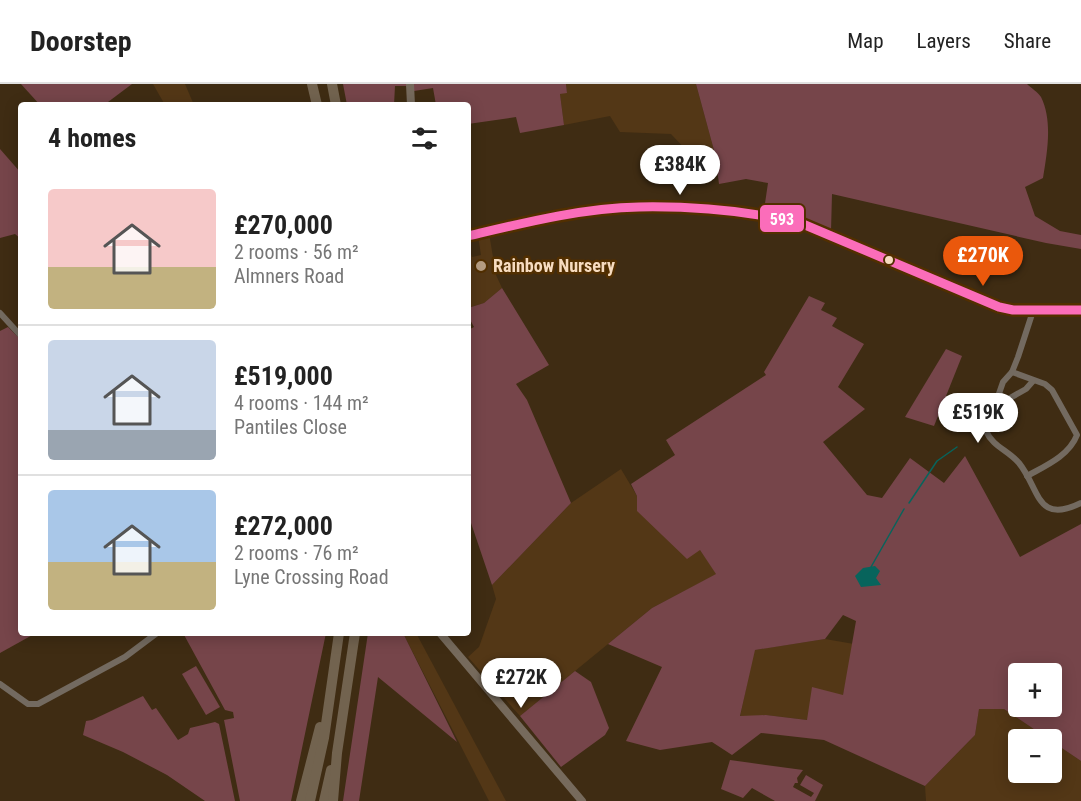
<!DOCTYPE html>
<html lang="en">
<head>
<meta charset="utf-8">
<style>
	:root { --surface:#fff; --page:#f6f6f6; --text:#222; --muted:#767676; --line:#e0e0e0; --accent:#ea580c }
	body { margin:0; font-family:"Roboto Condensed",sans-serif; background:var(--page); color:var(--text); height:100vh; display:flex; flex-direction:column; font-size:22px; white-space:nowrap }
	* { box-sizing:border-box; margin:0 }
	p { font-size:20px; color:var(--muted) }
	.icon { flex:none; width:33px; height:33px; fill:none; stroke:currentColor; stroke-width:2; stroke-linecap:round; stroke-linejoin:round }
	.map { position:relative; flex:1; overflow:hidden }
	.sheet { position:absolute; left:18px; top:18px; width:453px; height:534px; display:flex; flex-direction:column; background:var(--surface); border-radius:6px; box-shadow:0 3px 15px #0003 }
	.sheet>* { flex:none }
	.controls { position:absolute; left:1008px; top:579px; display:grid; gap:12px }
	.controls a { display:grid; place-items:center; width:54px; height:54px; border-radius:6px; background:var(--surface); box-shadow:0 3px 15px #0003; font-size:30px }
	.price { position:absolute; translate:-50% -51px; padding:0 14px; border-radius:21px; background:#fff; color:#222; font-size:20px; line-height:39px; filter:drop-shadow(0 2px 3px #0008) }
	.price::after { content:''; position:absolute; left:50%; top:36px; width:18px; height:14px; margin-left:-9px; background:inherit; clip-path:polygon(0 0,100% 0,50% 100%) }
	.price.on { background:var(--accent); color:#fff }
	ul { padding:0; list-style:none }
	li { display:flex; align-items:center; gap:18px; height:150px; padding:0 30px }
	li+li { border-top:2px solid var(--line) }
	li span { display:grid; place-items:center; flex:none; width:168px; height:120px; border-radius:6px; color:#555 }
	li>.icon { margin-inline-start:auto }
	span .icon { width:72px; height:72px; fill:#fffc; stroke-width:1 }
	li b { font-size:26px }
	h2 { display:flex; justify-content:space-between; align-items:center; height:72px; padding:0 30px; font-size:26px }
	header { display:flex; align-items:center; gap:36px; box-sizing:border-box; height:84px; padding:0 30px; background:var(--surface); border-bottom:2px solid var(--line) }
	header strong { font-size:28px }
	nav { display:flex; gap:33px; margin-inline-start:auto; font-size:21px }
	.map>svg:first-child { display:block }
	.built { fill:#533716 }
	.green { fill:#76454a; fill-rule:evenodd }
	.water { fill:#07645c }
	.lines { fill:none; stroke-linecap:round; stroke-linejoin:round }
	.stream { stroke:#07645c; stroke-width:1.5 }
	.street { stroke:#736a60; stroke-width:6 }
	.secondary { stroke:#766a5c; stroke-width:8 }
	.highway { stroke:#72634f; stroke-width:10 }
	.bus-1-casing { stroke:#522f00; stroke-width:14 }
	.bus-1 { stroke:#fb6dba; stroke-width:9 }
	.bus-dot { fill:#f7dcc0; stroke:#522f00; stroke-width:2 }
	.poi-dot { fill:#b79e83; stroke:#522f00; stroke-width:2 }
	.labels { text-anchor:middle; stroke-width:5; stroke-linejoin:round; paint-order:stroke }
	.poi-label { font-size:18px; font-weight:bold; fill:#f7dcc0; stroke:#522f00; text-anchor:start }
	.line-badge { stroke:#522f00; stroke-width:2 }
	.badge-label { font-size:16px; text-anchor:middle; font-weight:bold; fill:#fff }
</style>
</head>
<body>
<header>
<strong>Doorstep</strong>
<nav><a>Map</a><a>Layers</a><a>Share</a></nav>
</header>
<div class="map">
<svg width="1081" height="717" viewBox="0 0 1081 717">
	<rect width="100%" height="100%" fill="#3f2c13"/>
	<!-- built -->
	<g class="built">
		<polygon points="153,0 185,0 194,21 165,21"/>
		<polygon points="566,0 696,0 715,70 690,70 671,50 620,48 610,32 564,41 560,10 567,8"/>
		<polygon points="489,149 496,191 502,204 484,219 468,224 468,162 472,173 481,171 478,152"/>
		<polygon points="621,385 637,412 700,466 717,490 652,524 520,632 468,573 479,563 496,515 492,501 571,419"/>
		<polygon points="403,549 416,549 506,717 489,717"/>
		<polygon points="825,555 854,560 843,611 807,636 766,631 740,633 754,566"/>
		<polygon points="979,624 1004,625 1049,655 1018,656 1018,688 1052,688 1052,657 1081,677 1081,717 926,717 925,702 975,651"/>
	</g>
	<!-- green -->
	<g class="green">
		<polygon points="21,0 132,0 104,21 40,21"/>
		<polygon points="343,0 566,0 567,9 560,10 564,41 520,49 516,33 468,40 468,21 436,21 433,4 414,7 406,2 395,2 394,21 347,21"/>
		<path d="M696,0H1027C1031,4 1038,8 1041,13C1053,37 1047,69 1043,94L1025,103L1035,132L1060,147L1081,151V165L1046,159L832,110L831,147L780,128L764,126L768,99L746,95L719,100L715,70Z"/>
		<polygon points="0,65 21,89 21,155 15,150 0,154"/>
		<polygon points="502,204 549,281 516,300 527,316 571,419 492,501 471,439 468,440 468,246 474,243 468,232 468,224 484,219"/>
		<path d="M809,212L825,219L821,226L837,234L832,242L864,260L838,303L865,325L823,358L867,411L882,414L910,374L944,399L965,372L1020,473L1081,440V677L1004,625H979L975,651L925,702L824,656L761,649L732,671L712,658L660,666L626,657L662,583L608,560L652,524L716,490L700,466L687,475L637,427V412L631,400L675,371L666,356L766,291L764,288ZM843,531L856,537L843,611L812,603L807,636L766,631L740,632L755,566L825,555ZM1018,590H1052V622H1018Z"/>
		<polygon points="8,243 21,256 21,549 36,549 0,569 0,247"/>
		<polygon points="946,265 962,272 934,342 905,333"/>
		<polygon points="183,549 326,549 291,717 240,717 224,636 234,634 233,628 225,626"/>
		<polygon points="368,549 403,549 457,658 378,593 359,717 343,717"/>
		<polygon points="196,582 220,623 206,631 182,590"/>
		<polygon points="575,587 591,598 609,644 605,651 561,683 520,632"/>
		<polygon points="143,612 152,626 156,624 178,656 188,650 190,644 215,638 219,640 235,717 205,717 167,691 123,668 83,651 86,637 92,636"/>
		<polygon points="730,676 803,686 797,694 798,699 795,699 793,703 811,713 814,709 800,701 806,691 823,701 815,717 775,717 752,704 743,714 721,705"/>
	</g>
	<!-- water -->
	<polygon class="water" points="875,482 880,487 876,494 881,501 861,503 855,492 863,484"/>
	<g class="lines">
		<!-- stream -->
		<g class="stream">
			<polyline points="909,419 937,377 957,363"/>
			<polyline points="871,483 904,425"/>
		</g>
		<!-- street -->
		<g class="street">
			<polyline points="468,152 527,138 601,126 638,123 698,125 769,132 798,138 999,223 1013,226 1081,226"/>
			<path d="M1033,227L1018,273L1012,288L1003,298L986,347C993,363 1008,366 1019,379C1040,405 1036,441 1081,419"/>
			<polyline points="0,229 21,252"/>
			<path d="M1012,288L1045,300L1052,306L1077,351C1069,372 1045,382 1027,392"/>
			<polyline points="996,322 1026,305 1033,297"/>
			<polyline points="0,600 28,620 38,620 125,573 157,549"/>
		</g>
		<!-- secondary -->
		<g class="secondary">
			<polyline points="410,0 411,21"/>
			<polyline points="440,549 582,717"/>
		</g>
		<!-- highway -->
		<g class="highway">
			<polyline points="312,0 317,21"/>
			<polyline points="332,0 336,21"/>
			<polyline points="301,717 320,643"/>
			<polyline points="310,717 324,654 339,549"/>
			<polyline points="324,717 331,686"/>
			<polyline points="333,717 337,669 355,549"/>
		</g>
		<defs>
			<path id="bus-1" d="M468,152C523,139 582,124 639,123C692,122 746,127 798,138L999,223L1013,226H1081"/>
		</defs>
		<!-- bus-1 casing -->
		<use href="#bus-1" class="bus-1-casing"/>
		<!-- bus-1 -->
		<use href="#bus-1" class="bus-1"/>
	</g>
	<!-- markers -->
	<circle class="bus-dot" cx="889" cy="176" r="5"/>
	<circle class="poi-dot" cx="481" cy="182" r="6"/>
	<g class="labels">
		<!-- poi labels -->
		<g class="poi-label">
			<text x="493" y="188">Rainbow Nursery</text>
		</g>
	</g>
	<rect class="line-badge" x="759" y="120" width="46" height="29" rx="6" fill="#fb6dba"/>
	<g class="badge-label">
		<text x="782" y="141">593</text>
	</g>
</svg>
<div class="controls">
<a>+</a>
<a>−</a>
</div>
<b class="price" style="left:680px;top:112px">£384K</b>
<b class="price on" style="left:983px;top:203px">£270K</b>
<b class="price" style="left:978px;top:360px">£519K</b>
<b class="price" style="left:521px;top:625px">£272K</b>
<section class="sheet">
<h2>4 homes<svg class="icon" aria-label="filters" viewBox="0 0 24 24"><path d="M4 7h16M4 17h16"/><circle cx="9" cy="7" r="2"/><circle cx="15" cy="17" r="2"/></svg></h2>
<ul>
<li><span style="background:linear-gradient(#f6c9c9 65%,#c2b280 0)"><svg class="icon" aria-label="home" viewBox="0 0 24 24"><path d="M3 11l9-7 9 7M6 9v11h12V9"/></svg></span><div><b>£270,000</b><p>2 rooms · 56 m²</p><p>Almners Road</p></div></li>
<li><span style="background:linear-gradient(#c9d6e8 75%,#9aa5b1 0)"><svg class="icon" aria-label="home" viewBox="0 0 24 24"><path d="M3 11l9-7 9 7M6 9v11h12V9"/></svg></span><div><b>£519,000</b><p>4 rooms · 144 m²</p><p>Pantiles Close</p></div></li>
<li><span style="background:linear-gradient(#a9c7e8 60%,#c2b280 0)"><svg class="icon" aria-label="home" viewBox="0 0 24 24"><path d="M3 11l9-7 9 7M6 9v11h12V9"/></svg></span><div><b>£272,000</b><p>2 rooms · 76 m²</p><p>Lyne Crossing Road</p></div></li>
</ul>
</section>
</div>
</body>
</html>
